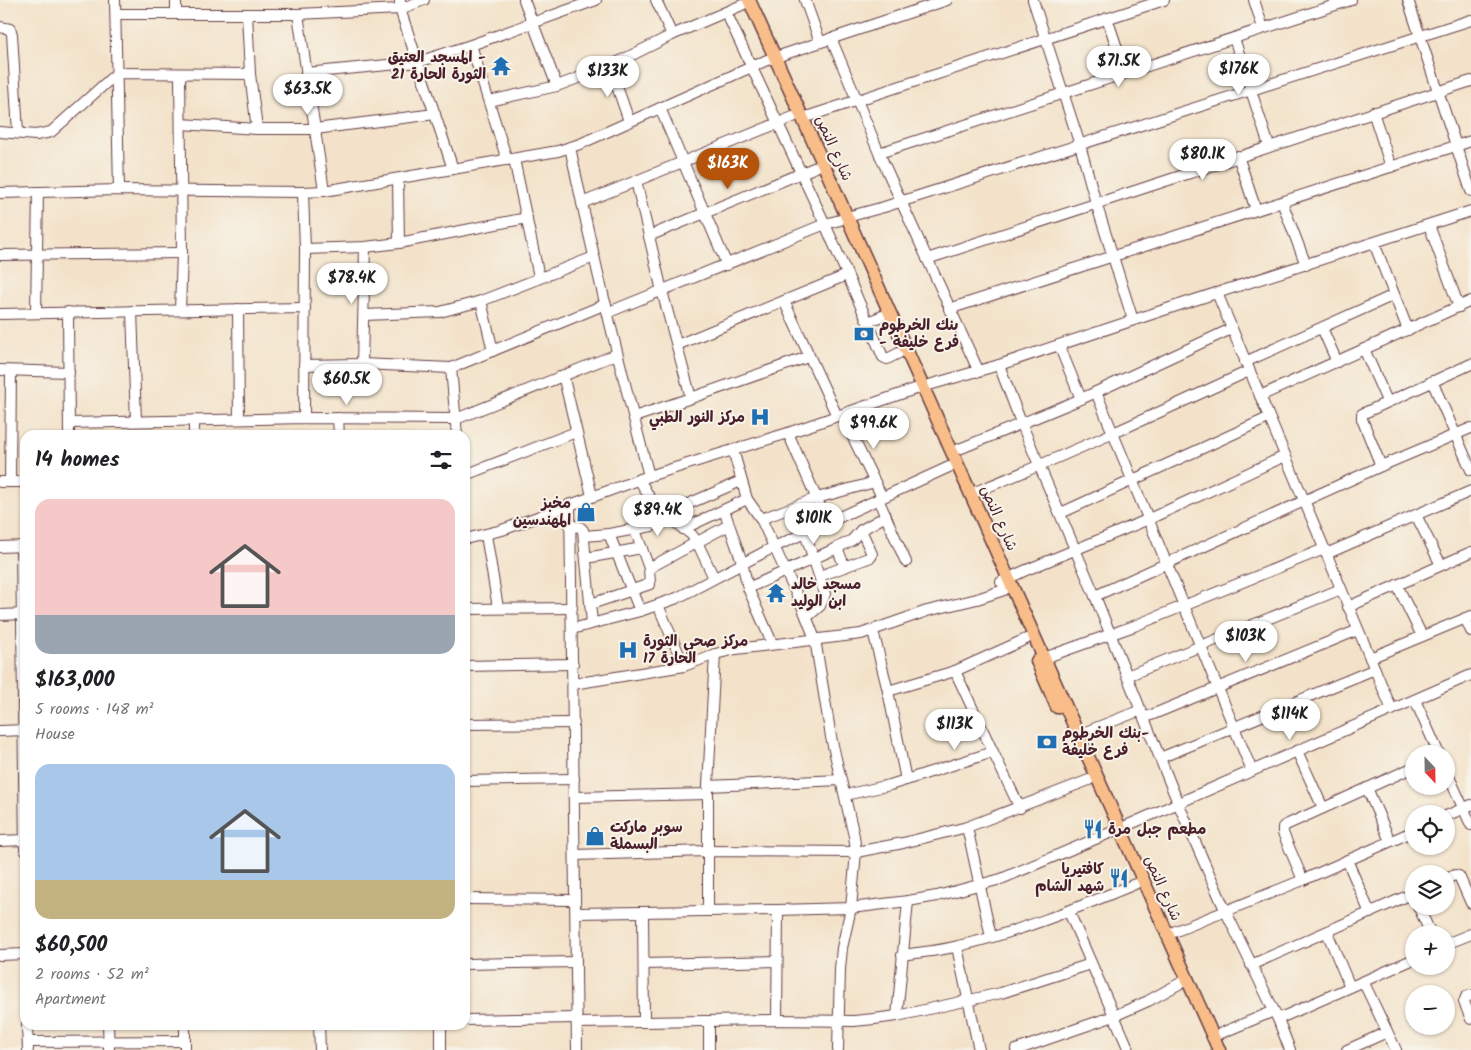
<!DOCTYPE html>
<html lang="en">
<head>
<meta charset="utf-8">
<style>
	:root { --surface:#fff; --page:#f2f2f2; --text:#202124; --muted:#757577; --accent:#b45309 }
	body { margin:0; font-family:Kalam,"Playpen Sans Arabic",sans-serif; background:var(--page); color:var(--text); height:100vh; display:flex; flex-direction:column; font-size:19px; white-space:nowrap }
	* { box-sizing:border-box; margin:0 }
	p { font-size:16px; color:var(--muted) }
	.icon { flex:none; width:28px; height:28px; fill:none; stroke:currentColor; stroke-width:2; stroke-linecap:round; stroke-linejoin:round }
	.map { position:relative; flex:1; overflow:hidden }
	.side { position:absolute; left:20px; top:430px; width:450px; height:600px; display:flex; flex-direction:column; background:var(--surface); border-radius:15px; box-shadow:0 1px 4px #0004 }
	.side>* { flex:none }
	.needle { width:32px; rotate:158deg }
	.fabs { position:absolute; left:1405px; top:745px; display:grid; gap:10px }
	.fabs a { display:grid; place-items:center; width:50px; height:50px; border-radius:50%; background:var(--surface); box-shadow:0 1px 4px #0004; font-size:25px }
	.price { position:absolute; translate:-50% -42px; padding:0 11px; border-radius:18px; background:#fff; color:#222; font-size:16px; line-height:32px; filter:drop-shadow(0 1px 2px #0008) }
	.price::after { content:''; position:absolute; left:50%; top:30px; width:15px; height:11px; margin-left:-8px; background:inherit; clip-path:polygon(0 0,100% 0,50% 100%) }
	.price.on { background:var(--accent); color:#fff }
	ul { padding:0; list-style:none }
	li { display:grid; align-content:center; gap:10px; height:265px; padding:0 15px }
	li span { display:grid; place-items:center; height:155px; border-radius:15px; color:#555 }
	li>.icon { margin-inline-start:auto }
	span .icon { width:90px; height:90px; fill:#fffc; stroke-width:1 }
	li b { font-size:21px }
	h2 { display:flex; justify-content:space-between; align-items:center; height:60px; padding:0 15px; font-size:21px }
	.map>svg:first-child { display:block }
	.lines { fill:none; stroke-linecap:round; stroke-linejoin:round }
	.minor-casing { stroke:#633c43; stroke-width:12 }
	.major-casing { stroke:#633c43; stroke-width:15 }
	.minor { stroke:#fff; stroke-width:10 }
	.major { stroke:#f8bd89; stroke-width:12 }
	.labels { text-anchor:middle; stroke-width:4; stroke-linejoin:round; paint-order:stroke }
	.poi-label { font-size:15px; font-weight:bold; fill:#4a1f2b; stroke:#f7f3e8; text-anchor:start }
	.street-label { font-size:15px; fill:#4a1f2b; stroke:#f7f3e8 }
</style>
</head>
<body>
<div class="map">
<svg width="1471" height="1050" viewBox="0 0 1471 1050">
	<rect width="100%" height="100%" fill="#f7f3e8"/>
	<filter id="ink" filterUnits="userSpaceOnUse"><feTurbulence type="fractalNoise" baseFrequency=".02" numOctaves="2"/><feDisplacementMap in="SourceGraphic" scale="10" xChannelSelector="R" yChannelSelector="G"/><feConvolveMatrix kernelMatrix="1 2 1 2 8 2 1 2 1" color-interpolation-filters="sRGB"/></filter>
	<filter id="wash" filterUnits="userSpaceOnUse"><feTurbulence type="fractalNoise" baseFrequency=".0096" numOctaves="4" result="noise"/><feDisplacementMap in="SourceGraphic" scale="20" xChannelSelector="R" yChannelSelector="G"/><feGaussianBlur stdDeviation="1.12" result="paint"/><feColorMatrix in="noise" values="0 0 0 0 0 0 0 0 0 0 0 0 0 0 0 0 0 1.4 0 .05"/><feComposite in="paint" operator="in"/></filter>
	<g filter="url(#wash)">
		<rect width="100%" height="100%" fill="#f3e2c9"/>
	</g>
	<g filter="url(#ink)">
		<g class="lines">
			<defs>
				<g id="minor">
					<polyline points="115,0 119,190"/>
					<polyline points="400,0 400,9 453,169"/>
					<polyline points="524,0 557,86"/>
					<polyline points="656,0 672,35"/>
					<polyline points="805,0 820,42"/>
					<polyline points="1033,0 1080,145 1096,203 1133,320"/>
					<polyline points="1254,0 1263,28"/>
					<polyline points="1408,0 1471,191"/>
					<polyline points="726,12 825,224 883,357 887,359 899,353"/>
					<polyline points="176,13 176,0"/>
					<polyline points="116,14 298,14 400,9 424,0"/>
					<polyline points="247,14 250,74 257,129"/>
					<polyline points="298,14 324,191"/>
					<polyline points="1107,18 1125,72"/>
					<polyline points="0,27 10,29 12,34 18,133"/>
					<polyline points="831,38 879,153 979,372"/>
					<polyline points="1234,38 1269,146"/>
					<polyline points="471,45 507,160"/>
					<polyline points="610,66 629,121"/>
					<polyline points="306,73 418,62 471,45 596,0"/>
					<polyline points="180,74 182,253 180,310"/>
					<polyline points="489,101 557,86 610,66 672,35 742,5"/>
					<polyline points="660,108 727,265"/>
					<polyline points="1373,112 1391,167"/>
					<polyline points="803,118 1164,0"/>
					<polyline points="181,124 257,129 315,129 435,114"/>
					<polyline points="0,132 36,135 51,132 117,73 250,74"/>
					<path d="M570,147C593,258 620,367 649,476"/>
					<polyline points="879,153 1351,0"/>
					<polyline points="1238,156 1256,210"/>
					<polyline points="514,159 539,277"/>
					<polyline points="398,179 399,243"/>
					<polyline points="303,192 305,249 304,418"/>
					<polyline points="0,193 119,190 303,192 324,191 558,151 580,144 767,60 947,0"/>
					<polyline points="1282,202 1306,265"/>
					<polyline points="582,203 793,117"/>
					<polyline points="847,217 884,207 1471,20"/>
					<polyline points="1429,225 1459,307"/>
					<polyline points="649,236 816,167"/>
					<polyline points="1374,243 1408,330"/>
					<polyline points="305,249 365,247 399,243 527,218"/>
					<polyline points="0,255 182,253"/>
					<polyline points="927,259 1471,81"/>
					<polyline points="1217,293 1392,710"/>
					<polyline points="481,301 493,351"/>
					<polyline points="784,301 837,416"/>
					<polyline points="238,309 239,419"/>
					<polyline points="949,309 1471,141"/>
					<polyline points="132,311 136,421"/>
					<polyline points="68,312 69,435"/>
					<polyline points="609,312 825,224 840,220"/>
					<polyline points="36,313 38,192"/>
					<polyline points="0,314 305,308"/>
					<polyline points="364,315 440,312 481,301 594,257"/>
					<polyline points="868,322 882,316"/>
					<polyline points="1322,328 1337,362"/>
					<polyline points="677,345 847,275"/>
					<polyline points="1059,345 1081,399"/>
					<polyline points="1364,349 1387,401"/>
					<polyline points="1245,362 1394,295"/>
					<polyline points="362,364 365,247"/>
					<polyline points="304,365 362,364 451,368 606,304"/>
					<polyline points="999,365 1022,425 1095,596 1178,803 1226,912 1278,1019 1290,1050"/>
					<polyline points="451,368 457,435"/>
					<polyline points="0,370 69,372"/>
					<polyline points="563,375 592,496"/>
					<polyline points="1432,381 1471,470"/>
					<polyline points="1096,392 1252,771"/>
					<polyline points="1260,396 1471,301"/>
					<polyline points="691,398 808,357"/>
					<polyline points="842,415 882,497"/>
					<polyline points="634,417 691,398 662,291 636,181"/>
					<polyline points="338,418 339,435"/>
					<polyline points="194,420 194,435"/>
					<polyline points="69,423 304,418 456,419 617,354"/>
					<polyline points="788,433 827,522"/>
					<polyline points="733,450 747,499 761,519 802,606 815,639 831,737 854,836 856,852 851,908 842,948 840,969 838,1050"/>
					<polyline points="952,452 1081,399 1231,329"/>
					<polyline points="1381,466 1362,419 1362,414 1471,364"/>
					<polyline points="465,475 576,432"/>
					<polyline points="639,479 655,507 692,535 697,542 714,578"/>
					<polyline points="0,482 25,482"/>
					<polyline points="10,482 11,371"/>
					<path d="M970,494C1065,456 1156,414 1249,371"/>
					<polyline points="878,499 906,562"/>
					<polyline points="570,504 577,1050"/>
					<polyline points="724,510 742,562 748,588 772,643"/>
					<polyline points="1061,513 1268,418"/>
					<polyline points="1416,515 1441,565"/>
					<polyline points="761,519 817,498 875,482"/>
					<polyline points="570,526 580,527 583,530 592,623"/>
					<polyline points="683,529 747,499"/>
					<polyline points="805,533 825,594 820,606 807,617"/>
					<polyline points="609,534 640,611"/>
					<polyline points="486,535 498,608"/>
					<polyline points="584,536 609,534 652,526 665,519 679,508 741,481"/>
					<polyline points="465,539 502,530 649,476 788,433 915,389 999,365 1176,306 1471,211"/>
					<polyline points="21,546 25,850"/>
					<polyline points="0,547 25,546"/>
					<polyline points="837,548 845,567"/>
					<polyline points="1326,554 1471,491"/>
					<polyline points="586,558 642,548"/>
					<polyline points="649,568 729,525"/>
					<polyline points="820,576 871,557 872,554 861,530"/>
					<polyline points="1001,582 1024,571 1149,519 1285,456"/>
					<polyline points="1397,585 1422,636"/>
					<polyline points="748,588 837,548 852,540 861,530 886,516"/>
					<polyline points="1095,596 1381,466 1471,428"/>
					<polyline points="591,604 650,584 649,568 635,530"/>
					<polyline points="658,605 684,666"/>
					<polyline points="1348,607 1471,552"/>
					<polyline points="465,609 572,608"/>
					<polyline points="0,615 25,614"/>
					<polyline points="1465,618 1471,631"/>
					<polyline points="572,629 640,611 677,598 774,547 949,467"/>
					<polyline points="873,631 888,691 906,780"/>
					<polyline points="1044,658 1134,626 1324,549"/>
					<polyline points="1370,658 1471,616"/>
					<polyline points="465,666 573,664"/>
					<polyline points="955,671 993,752"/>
					<polyline points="1127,676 1341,589"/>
					<polyline points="573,684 684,666 715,654 736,649 861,634 927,611 977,599 1004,590"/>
					<polyline points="888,691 955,671 1026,639"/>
					<polyline points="1415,700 1439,754"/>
					<polyline points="1144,718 1358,630"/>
					<polyline points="465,724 574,723"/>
					<polyline points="0,731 25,730"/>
					<polyline points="1078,735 1141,710"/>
					<polyline points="1297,751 1323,808"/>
					<polyline points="1160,758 1375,669"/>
					<polyline points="1446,770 1471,825"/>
					<polyline points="465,781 574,779"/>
					<polyline points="708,786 841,780"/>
					<polyline points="1367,788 1390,841"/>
					<polyline points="845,795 890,785 993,752 1020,808"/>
					<polyline points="574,797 708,794"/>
					<polyline points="1446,816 1471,805"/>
					<polyline points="967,827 991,937"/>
					<polyline points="1119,829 1471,675"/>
					<polyline points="0,841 25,840"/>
					<polyline points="575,855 707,851 856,852 903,843 967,827 1089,780"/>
					<polyline points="1347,860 1370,913"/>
					<polyline points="1446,879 1455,875 1459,876 1471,903"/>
					<polyline points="1303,880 1283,833 1283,827 1286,825 1414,767"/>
					<polyline points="465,899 575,900"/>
					<polyline points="1418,906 1431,934"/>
					<polyline points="708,911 708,786 715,654"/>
					<polyline points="643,912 644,1022"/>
					<polyline points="1069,912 1129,1050"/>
					<polyline points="576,913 778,910 851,908 908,901 937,896 1001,879 1112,832"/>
					<polyline points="1327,932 1350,987"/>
					<polyline points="1166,935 1303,880 1414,831"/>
					<polyline points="1446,944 1471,934"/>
					<polyline points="957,947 979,1050"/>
					<polyline points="0,955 25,954"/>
					<path d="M902,955C920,952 940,951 958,946C1020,932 1077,908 1135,884"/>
					<polyline points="465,964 576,962"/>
					<polyline points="644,964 777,961"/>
					<polyline points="1251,965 1414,893"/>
					<polyline points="1363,981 1396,1050"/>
					<polyline points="1471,995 1466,997 1464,1002 1471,1019"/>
					<polyline points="897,1016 908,901"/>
					<polyline points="1278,1019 1414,959"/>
					<polyline points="465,1020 577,1018"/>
					<polyline points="777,1020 778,910"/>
					<polyline points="709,1022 709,1050"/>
					<polyline points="577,1023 777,1020 854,1021 874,1019 897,1016 1001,993 1091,964"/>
					<polyline points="27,1025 28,1050"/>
					<polyline points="108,1025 109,1050"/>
					<polyline points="185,1025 185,1050"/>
					<polyline points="319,1025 320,1050"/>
					<polyline points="441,1025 441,1050"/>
					<polyline points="1212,1037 1274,1011"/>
					<polyline points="28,1042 185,1041"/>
					<polyline points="1016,1050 1114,1016 1148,1001 1186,980"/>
					<polyline points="1347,1050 1387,1032"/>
				</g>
				<g id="major">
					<polyline points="749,0 818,152 1219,1050"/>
					<polyline points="1037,661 1057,707"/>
				</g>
			</defs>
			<!-- minor casing -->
			<use href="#minor" class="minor-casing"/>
			<!-- major casing -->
			<use href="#major" class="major-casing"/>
			<!-- minor -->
			<use href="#minor" class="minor"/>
			<!-- major -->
			<use href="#major" class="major"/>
		</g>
	</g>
	<!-- icons -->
	<defs>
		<symbol id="temple-bare" viewBox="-9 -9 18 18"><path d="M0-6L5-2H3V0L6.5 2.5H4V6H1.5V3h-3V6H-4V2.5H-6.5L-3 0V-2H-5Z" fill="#1f6fb2" stroke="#f7f3e8" stroke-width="2.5" paint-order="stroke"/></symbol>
		<symbol id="bank-bare" viewBox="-9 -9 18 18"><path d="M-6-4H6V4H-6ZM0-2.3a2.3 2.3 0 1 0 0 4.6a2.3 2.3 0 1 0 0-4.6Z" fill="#1f6fb2" stroke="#f7f3e8" stroke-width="2.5" paint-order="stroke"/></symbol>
		<symbol id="hospital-bare" viewBox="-9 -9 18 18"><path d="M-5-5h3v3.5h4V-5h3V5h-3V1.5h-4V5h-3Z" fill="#1f6fb2" stroke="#f7f3e8" stroke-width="2.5" paint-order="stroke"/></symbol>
		<symbol id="shop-bare" viewBox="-9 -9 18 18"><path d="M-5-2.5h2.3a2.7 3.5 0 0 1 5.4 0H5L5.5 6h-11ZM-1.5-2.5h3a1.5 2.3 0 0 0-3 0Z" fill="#1f6fb2" stroke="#f7f3e8" stroke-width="2.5" paint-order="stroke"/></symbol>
		<symbol id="restaurant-bare" viewBox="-9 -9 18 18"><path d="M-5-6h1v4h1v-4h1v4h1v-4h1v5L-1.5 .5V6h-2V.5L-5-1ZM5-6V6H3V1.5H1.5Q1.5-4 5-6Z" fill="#1f6fb2" stroke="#f7f3e8" stroke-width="2.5" paint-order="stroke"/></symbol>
	</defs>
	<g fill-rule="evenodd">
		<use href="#temple-bare" x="487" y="52" width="28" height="28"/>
		<use href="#bank-bare" x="850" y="320" width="28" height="28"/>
		<use href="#hospital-bare" x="746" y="403" width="28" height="28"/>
		<use href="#shop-bare" x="572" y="498" width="28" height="28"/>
		<use href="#temple-bare" x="762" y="579" width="28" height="28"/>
		<use href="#hospital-bare" x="614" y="636" width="28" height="28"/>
		<use href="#bank-bare" x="1033" y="728" width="28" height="28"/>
		<use href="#restaurant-bare" x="1079" y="815" width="28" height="28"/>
		<use href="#shop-bare" x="581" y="822" width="28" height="28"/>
		<use href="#restaurant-bare" x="1105" y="864" width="28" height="28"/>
	</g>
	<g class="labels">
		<!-- poi labels -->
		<g class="poi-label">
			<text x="486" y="62" text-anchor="end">المسجد العتيق -<tspan x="486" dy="17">الثورة الحارة 21</tspan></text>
			<text x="879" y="330">بنك الخرطوم<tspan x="879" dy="17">- فرع خليفة</tspan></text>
			<text x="745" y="422" text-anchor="end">مركز النور الطبي</text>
			<text x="571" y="508" text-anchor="end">مخبز<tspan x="571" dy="17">المهندسين</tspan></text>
			<text x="791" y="589">مسجد خالد<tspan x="791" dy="17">ابن الوليد</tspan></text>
			<text x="643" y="646">مركز صحي الثورة<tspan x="643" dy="17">الحارة 17</tspan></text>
			<text x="1062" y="738">بنك الخرطوم-<tspan x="1062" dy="17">فرع خليفة</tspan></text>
			<text x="610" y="832">سوبر ماركت<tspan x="610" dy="17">البسملة</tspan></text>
			<text x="1108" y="834">مطعم جبل مرة</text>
			<text x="1104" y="874" text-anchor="end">كافتيريا<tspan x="1104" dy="17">شهد الشام</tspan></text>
		</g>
		<!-- street labels -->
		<g class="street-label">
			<text transform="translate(834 148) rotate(66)" y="5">شارع النص</text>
			<text transform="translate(999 518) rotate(66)" y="5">شارع النص</text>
			<text transform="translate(1163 888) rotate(66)" y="5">شارع النص</text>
		</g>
	</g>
</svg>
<div class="fabs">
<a><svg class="needle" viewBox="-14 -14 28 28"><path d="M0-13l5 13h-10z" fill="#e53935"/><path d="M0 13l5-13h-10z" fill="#757577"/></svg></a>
<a><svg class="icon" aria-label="locate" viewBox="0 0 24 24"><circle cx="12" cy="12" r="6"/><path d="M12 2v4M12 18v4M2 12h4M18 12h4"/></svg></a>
<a><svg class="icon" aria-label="layers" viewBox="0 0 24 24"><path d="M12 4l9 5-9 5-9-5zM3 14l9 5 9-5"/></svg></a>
<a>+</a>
<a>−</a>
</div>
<b class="price" style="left:1119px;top:88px">$71.5K</b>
<b class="price" style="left:1239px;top:96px">$176K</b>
<b class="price" style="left:608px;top:98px">$133K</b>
<b class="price" style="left:308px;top:116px">$63.5K</b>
<b class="price" style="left:1203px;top:181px">$80.1K</b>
<b class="price on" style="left:728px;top:190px">$163K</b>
<b class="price" style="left:352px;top:305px">$78.4K</b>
<b class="price" style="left:347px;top:406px">$60.5K</b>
<b class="price" style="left:874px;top:450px">$99.6K</b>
<b class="price" style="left:658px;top:537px">$89.4K</b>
<b class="price" style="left:814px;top:545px">$101K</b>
<b class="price" style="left:1246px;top:663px">$103K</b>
<b class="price" style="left:1290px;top:741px">$114K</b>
<b class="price" style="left:955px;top:751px">$113K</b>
<section class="side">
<h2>14 homes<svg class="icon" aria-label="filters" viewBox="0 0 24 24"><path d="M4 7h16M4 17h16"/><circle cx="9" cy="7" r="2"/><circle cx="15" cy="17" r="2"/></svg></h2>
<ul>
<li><span style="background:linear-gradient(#f6c9c9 75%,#9aa5b1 0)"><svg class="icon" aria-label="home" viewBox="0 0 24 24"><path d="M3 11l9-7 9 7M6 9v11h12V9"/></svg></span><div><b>$163,000</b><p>5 rooms · 148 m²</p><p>House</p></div></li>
<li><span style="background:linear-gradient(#a9c7e8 75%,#c2b280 0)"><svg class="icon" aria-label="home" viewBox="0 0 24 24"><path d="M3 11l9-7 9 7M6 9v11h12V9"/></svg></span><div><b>$60,500</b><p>2 rooms · 52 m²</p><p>Apartment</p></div></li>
</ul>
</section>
</div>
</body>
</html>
